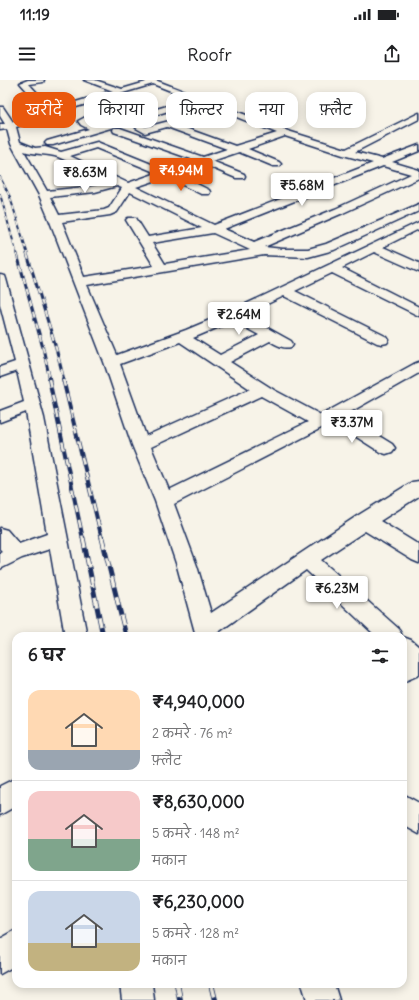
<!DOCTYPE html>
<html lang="hi">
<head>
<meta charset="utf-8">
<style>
	:root { --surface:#fff; --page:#f6f6f6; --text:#202124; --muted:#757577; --line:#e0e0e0; --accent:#ea580c }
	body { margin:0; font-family:Delius,"Playpen Sans Deva",sans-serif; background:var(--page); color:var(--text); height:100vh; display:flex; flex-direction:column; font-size:15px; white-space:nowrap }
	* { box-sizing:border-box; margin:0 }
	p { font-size:13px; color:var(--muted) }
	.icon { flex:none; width:22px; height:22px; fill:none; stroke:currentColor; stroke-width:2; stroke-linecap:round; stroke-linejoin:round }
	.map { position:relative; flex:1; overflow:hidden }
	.side { position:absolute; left:12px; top:552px; width:395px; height:356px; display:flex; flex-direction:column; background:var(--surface); border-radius:12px; box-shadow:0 2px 10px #0003 }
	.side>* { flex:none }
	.hud { position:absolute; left:12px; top:12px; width:395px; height:36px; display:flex; gap:8px }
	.price { position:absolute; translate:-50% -34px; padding:0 9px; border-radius:4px; background:#fff; color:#222; font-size:13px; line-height:26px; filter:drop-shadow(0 1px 2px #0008) }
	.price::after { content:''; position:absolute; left:50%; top:24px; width:12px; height:9px; margin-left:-6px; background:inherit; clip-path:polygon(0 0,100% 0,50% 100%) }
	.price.active { background:var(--accent); color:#fff }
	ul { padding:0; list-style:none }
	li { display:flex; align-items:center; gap:12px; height:100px; padding:0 16px }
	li+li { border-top:1px solid var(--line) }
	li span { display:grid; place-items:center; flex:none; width:112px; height:80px; border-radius:12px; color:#555 }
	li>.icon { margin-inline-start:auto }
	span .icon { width:48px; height:48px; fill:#fffc; stroke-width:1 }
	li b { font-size:17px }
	h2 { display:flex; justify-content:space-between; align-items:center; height:48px; padding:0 16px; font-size:17px }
	.pill { padding:0 14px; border-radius:12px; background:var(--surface); box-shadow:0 2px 10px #0003; font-size:14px; line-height:36px }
	.pill.active { background:var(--accent); color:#fff }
	.status { display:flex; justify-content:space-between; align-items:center; height:28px; padding:0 20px; background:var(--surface); direction:ltr }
	.status svg { height:11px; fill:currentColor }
	header { display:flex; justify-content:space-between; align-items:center; height:52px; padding:0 16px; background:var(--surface); font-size:18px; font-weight:600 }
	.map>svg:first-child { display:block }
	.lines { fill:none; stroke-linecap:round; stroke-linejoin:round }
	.minor-casing { stroke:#1b2f5e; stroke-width:3 }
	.minor { fill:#f7f3e8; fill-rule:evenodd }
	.rail-far4-casing { stroke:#1b2f5e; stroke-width:2 }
	.rail-far3-casing { stroke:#1b2f5e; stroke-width:3 }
	.rail-far2-casing { stroke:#1b2f5e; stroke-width:4 }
	.rail-far1-casing { stroke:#1b2f5e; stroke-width:5 }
	.rail-casing { stroke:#1b2f5e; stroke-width:6 }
	.rail-far4 { stroke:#f7f3e8; stroke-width:1.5; stroke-dasharray:4; stroke-linecap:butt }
	.rail-far3 { stroke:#f7f3e8; stroke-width:2; stroke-dasharray:6; stroke-linecap:butt }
	.rail-far2 { stroke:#f7f3e8; stroke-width:2.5; stroke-dasharray:8; stroke-linecap:butt }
	.rail-far1 { stroke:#f7f3e8; stroke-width:3.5; stroke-dasharray:10; stroke-linecap:butt }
	.rail { stroke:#f7f3e8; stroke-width:4.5; stroke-dasharray:13; stroke-linecap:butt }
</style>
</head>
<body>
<div class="status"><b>11:19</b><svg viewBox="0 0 49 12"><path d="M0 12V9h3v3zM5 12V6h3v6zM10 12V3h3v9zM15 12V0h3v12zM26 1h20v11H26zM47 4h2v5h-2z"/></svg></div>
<header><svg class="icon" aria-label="menu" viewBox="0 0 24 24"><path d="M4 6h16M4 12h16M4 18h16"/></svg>Roofr<svg class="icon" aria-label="share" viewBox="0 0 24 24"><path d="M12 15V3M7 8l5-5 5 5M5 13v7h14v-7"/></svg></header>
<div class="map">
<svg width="419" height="920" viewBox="0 0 419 920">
	<rect width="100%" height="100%" fill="#f7f3e8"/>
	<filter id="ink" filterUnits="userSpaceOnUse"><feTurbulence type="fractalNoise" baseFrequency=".025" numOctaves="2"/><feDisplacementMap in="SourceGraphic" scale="8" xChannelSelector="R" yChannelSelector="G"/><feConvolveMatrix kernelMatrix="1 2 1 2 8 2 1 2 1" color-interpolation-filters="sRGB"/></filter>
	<g filter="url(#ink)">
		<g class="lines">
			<defs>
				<g id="minor">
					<path d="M28,0H44L43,2L29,4L52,29L113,11L84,0H95L122,9L146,2L144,0H155L288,51L346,69L419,33V39L355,72L382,79L419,65V71L392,82L419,90V98L343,133L264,167L283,169H308L326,164L419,124V131L334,170L308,177L264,175L87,205L117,275L186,250L224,234L226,231L233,230L263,216L419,142V149L383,167L419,183V192L374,172L342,188L419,227V236L332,193L295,211L387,257L389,260L387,263L382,264L377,263L284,216L244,235L291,261L293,264L291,267C283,269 277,265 270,261L230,282L274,310L321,335L414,284L419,282V293L345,335L392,364L395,368L392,372L386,374L380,372L333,342L174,424L197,486L211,533L357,436L412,402L419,401V416L380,441L419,465V483L412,480L365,451L321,480L399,549L402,556H376L306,490L217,553L218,556H196L177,486L155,421L132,365L104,282L49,139L39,115L11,64L7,49L0,50V44H5L0,36V27H3L13,42L45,31L20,3ZM153,4L191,19L98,46L88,42L102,34L98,31L95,32L78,41L81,45L89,49L47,61L45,63L47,65H53L199,22L216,29L146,47L140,45L136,48L145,53L167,47L227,69L203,77L120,48H114L113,50L114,52L194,80L166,90L97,62L61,72L45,67L35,68L20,62L16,47L53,34ZM224,32L277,53L235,66L177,45ZM285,56L343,75L373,83L214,145L136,107L166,97L201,114H209L210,112L209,110L175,93L203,84L236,98H244L245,96L244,94L212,81L239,72L273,86H279L281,84L279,82L248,69ZM96,68L157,93L128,103L70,76ZM24,71C35,75 46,73 58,77C75,84 92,94 108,102L94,106L47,111ZM383,86L411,94L335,129L254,162L224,149ZM117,106L122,108L109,128L104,130L59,135L50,117L95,112ZM130,112L202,148L148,157L136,138H128L126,140L154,186L84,197L62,142L110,135L117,132ZM213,153L250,170L165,184L152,163ZM233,241L259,255L220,275L193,258ZM180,262L250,309L146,356L120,284ZM261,316L308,342L169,410L151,367Z"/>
					<polygon points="0,195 5,196 6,199 44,338 87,556 65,556 50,469 22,478 0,489 0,472 2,471 0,469 0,448 7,450 19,464 47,454 26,332 0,342 0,331 24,322 17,291 0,297 0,287 15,282 0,224"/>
					<polygon points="403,557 411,560 419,567 419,595 403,602"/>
					<polygon points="16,698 16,726 0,735 0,706"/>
					<polygon points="403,714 419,723 419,754 403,745"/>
					<polygon points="16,850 16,885 0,894 0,859"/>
					<polygon points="120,904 152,904 154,920 122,920"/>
					<polygon points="302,904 334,904 339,920 307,920"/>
				</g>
			</defs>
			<!-- minor casing -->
			<use href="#minor" class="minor-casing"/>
			<!-- minor -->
			<use href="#minor" class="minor"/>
			<defs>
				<g id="rail-far4">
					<polyline points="0,97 10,117 28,175"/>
					<polyline points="0,114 17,175"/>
				</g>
				<g id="rail-far3">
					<polyline points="17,174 43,268 50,300"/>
					<polyline points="27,174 56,268 64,300"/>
				</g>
				<g id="rail-far2">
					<polyline points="49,299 83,459"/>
					<polyline points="63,299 102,459"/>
				</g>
				<g id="rail-far1">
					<polyline points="83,458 103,556"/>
					<polyline points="102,458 126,556"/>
				</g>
				<g id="rail">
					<polyline points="177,904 180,920"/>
					<polyline points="211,904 215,920"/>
				</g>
			</defs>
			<!-- rail-far4 casing -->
			<use href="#rail-far4" class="rail-far4-casing"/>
			<!-- rail-far3 casing -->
			<use href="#rail-far3" class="rail-far3-casing"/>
			<!-- rail-far2 casing -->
			<use href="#rail-far2" class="rail-far2-casing"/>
			<!-- rail-far1 casing -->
			<use href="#rail-far1" class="rail-far1-casing"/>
			<!-- rail casing -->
			<use href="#rail" class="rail-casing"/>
			<!-- rail-far4 -->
			<use href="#rail-far4" class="rail-far4"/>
			<!-- rail-far3 -->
			<use href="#rail-far3" class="rail-far3"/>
			<!-- rail-far2 -->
			<use href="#rail-far2" class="rail-far2"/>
			<!-- rail-far1 -->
			<use href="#rail-far1" class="rail-far1"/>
			<!-- rail -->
			<use href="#rail" class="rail"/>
		</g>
	</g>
</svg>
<b class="price active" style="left:181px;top:112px">₹4.94M</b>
<b class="price" style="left:85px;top:114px">₹8.63M</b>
<b class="price" style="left:302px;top:127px">₹5.68M</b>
<b class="price" style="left:239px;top:256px">₹2.64M</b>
<b class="price" style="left:352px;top:364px">₹3.37M</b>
<b class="price" style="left:337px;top:530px">₹6.23M</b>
<div class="hud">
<a class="pill active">खरीदें</a>
<a class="pill">किराया</a>
<a class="pill">फ़िल्टर</a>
<a class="pill">नया</a>
<a class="pill">फ़्लैट</a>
</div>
<section class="side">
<h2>6 घर<svg class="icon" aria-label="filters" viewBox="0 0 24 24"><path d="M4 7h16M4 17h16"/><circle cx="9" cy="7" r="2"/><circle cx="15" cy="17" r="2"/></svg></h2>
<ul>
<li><span style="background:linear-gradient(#ffd9b3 75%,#9aa5b1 0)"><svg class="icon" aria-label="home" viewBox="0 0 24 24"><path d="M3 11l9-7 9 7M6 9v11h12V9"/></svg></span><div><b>₹4,940,000</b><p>2 कमरे · 76 m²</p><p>फ़्लैट</p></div></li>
<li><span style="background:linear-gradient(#f6c9c9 60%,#7fa58c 0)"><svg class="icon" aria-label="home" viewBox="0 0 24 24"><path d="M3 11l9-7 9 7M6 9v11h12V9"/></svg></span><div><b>₹8,630,000</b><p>5 कमरे · 148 m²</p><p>मकान</p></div></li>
<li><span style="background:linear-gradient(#c9d6e8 65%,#c2b280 0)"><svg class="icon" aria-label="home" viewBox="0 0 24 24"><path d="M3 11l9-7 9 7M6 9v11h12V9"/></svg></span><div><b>₹6,230,000</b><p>5 कमरे · 128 m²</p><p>मकान</p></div></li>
</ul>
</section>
</div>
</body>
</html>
